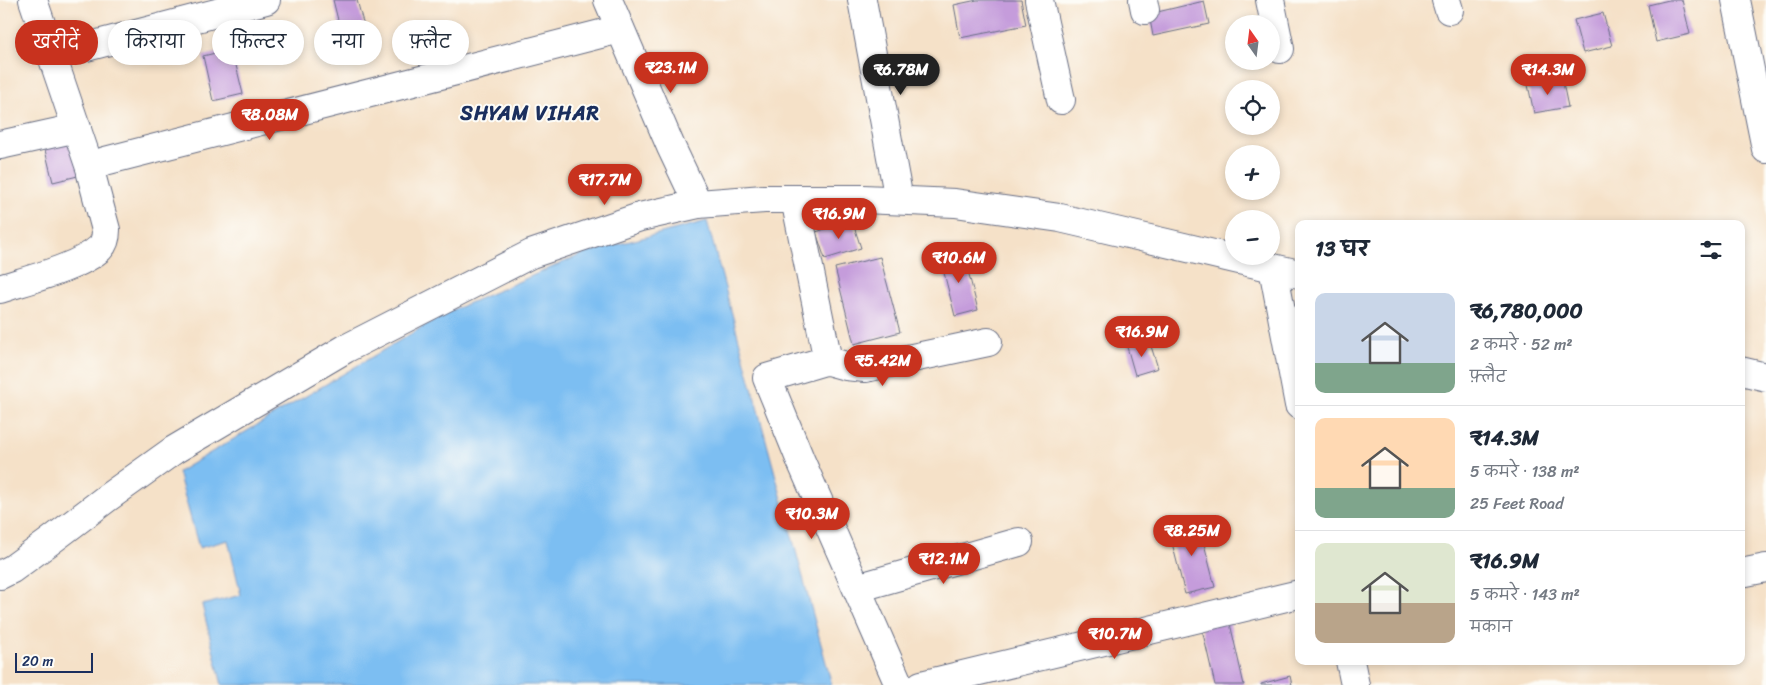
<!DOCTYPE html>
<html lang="hi">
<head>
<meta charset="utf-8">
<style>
	:root { --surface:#fff; --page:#f2f2f3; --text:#1f2937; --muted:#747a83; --line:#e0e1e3; --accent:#c8321e }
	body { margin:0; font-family:Sriracha,"Playpen Sans Deva",sans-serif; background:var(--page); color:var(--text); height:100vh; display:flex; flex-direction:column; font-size:19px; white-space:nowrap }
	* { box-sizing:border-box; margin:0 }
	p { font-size:16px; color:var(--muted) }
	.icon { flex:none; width:28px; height:28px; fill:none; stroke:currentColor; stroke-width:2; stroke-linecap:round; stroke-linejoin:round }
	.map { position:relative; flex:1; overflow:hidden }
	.details { position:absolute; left:1295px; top:220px; width:450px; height:445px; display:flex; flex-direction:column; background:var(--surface); border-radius:10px; box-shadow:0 2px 8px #0003 }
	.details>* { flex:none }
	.banner { position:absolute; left:15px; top:20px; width:475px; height:45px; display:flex; gap:10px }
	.needle { width:32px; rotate:346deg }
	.tools { position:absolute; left:1225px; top:15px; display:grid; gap:10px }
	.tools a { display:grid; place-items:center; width:55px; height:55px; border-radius:50%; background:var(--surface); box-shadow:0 2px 8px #0003; font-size:25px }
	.scale { position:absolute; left:15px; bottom:12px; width:78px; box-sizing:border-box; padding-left:5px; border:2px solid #1b2f5e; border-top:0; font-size:14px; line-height:18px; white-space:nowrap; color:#1b2f5e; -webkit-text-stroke:4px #fdfcf7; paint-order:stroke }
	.price { position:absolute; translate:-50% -42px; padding:0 11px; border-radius:18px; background:var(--accent); color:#fff; font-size:16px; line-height:32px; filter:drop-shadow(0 1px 2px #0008) }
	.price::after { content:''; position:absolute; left:50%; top:30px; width:15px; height:11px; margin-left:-8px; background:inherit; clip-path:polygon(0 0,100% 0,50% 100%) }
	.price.current { background:#222; color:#fff }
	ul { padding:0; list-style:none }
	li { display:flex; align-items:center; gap:15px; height:125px; padding:0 20px }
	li+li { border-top:1px solid var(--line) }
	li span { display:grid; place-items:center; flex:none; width:140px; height:100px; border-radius:10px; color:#555 }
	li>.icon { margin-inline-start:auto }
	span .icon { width:60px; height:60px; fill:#fffc; stroke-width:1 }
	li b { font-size:21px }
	h2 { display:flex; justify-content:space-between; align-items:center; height:60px; padding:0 20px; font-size:21px }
	.tag { padding:0 18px; border-radius:22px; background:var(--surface); box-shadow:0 2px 8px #0003; font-size:18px; line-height:45px }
	.tag.current { background:var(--accent); color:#fff }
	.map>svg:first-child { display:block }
	.water { fill:#7cbef2; stroke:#4c76a8 }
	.building { fill:#c59cdb }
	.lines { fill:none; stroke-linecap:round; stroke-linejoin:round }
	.minor-casing { stroke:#676d83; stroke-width:30 }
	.minor { stroke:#fff; stroke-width:28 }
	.labels { text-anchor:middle; stroke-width:4; stroke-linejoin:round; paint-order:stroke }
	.district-label { font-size:20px; font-weight:bold; letter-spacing:1px; fill:#1b2f5e; stroke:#fdfcf7 }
</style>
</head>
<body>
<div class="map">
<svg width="1766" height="685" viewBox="0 0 1766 685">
	<rect width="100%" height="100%" fill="#fdfcf7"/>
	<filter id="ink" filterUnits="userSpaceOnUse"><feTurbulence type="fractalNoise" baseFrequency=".02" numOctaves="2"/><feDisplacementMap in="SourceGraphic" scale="10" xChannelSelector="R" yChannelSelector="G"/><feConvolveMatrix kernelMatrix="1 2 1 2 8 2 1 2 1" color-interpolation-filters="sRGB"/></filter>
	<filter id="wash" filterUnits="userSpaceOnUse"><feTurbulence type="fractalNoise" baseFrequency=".0096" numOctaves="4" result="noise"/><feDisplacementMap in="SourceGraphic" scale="20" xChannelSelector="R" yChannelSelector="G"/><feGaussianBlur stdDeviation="1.12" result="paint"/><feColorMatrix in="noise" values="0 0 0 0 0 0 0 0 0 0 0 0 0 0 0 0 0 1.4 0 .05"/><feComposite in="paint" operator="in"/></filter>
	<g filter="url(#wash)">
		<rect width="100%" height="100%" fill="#f5e1c8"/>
		<!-- water -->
		<polygon class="water" points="707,221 832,685 222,685 202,605 241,595 228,540 199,548 178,472 446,313 585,253"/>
		<g id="blocks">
			<!-- building -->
			<g class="building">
				<polygon points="333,0 357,0 365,30 342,36"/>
				<polygon points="977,0 1021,0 1026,25 960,38 954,5"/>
				<polygon points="1669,0 1682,0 1690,34 1656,42 1648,5"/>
				<polygon points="1204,1 1209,24 1153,36 1149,14"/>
				<polygon points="1603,13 1612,46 1583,53 1574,20"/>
				<polygon points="232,49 243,94 213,101 203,56"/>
				<polygon points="1562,78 1568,107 1534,113 1528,85"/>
				<polygon points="76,138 86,174 53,182 44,146"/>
				<polygon points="852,220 861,248 825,259 816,232"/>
				<polygon points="963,251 978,310 955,316 940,257"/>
				<polygon points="880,257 900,332 854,344 835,268"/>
				<polygon points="1149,340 1158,368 1135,375 1127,347"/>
				<polygon points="1198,520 1215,587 1185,594 1168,527"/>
				<polygon points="1229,619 1244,685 1215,685 1201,625"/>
				<polygon points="1290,676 1292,685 1261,685 1261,684"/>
			</g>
		</g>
	</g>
	<g filter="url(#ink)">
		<use href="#blocks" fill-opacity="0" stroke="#676d83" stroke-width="1"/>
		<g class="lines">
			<defs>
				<g id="minor">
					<polyline points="33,0 91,171"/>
					<polyline points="608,0 671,147 698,204"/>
					<polyline points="862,0 899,200"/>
					<polyline points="1039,0 1061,100"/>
					<polyline points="1143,0 1145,10"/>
					<polyline points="1270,0 1280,49"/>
					<polyline points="1446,0 1449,10"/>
					<polyline points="1736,0 1766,149"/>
					<polyline points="52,56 266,0"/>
					<polyline points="0,145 77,128"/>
					<polyline points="795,199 828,361"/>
					<polyline points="1273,268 1299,405"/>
					<path d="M0,289C27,280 80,267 100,248C105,243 106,237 106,230L91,174C92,166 99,164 105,161L620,29"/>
					<polyline points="1741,371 1766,377"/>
					<polyline points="1741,573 1766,568"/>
					<polyline points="0,575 12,569 49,542 107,498 174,450 345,349 531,254 640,217 698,204 764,199 863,199 955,203 1060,218 1299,274"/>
					<polyline points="857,588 1019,542"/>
					<polyline points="1350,661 1355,685"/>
					<polyline points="899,685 800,459 767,378 821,362 828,361 846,366 865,368 988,342"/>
					<polyline points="921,685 1299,594"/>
				</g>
			</defs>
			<!-- minor casing -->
			<use href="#minor" class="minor-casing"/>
			<!-- minor -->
			<use href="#minor" class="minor"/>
		</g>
	</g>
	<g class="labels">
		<!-- district labels -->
		<g class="district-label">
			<text x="530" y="120">SHYAM VIHAR</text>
		</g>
	</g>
</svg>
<div class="tools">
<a><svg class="needle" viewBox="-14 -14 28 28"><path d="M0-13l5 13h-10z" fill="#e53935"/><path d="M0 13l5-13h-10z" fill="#747a83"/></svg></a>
<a><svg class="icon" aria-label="locate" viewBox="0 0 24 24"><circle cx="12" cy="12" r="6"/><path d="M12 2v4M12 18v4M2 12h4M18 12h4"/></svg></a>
<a>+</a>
<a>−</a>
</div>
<div class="scale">20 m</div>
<b class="price" style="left:671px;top:94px">₹23.1M</b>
<b class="price current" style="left:901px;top:96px">₹6.78M</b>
<b class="price" style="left:1548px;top:96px">₹14.3M</b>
<b class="price" style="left:270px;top:141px">₹8.08M</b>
<b class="price" style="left:605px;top:206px">₹17.7M</b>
<b class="price" style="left:839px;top:240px">₹16.9M</b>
<b class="price" style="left:959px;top:284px">₹10.6M</b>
<b class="price" style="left:1142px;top:358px">₹16.9M</b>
<b class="price" style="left:883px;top:387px">₹5.42M</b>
<b class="price" style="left:812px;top:540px">₹10.3M</b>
<b class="price" style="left:1192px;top:557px">₹8.25M</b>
<b class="price" style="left:944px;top:585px">₹12.1M</b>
<b class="price" style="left:1115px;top:660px">₹10.7M</b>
<div class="banner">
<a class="tag current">खरीदें</a>
<a class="tag">किराया</a>
<a class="tag">फ़िल्टर</a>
<a class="tag">नया</a>
<a class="tag">फ़्लैट</a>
</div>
<section class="details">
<h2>13 घर<svg class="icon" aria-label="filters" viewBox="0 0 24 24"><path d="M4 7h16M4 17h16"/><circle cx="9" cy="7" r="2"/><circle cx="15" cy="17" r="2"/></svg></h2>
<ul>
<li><span style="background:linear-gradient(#c9d6e8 70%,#7fa58c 0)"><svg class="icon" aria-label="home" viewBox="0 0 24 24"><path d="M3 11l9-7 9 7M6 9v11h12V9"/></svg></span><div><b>₹6,780,000</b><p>2 कमरे · 52 m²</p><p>फ़्लैट</p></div></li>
<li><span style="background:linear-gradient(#ffd9b3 70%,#7fa58c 0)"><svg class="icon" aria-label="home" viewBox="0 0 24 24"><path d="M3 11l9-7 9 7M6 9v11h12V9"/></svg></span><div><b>₹14.3M</b><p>5 कमरे · 138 m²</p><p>25 Feet Road</p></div></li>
<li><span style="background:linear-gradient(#dfe7d0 60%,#b9a48a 0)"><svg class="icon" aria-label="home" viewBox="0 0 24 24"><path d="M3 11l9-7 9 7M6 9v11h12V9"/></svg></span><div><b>₹16.9M</b><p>5 कमरे · 143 m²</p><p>मकान</p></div></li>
</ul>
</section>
</div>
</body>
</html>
